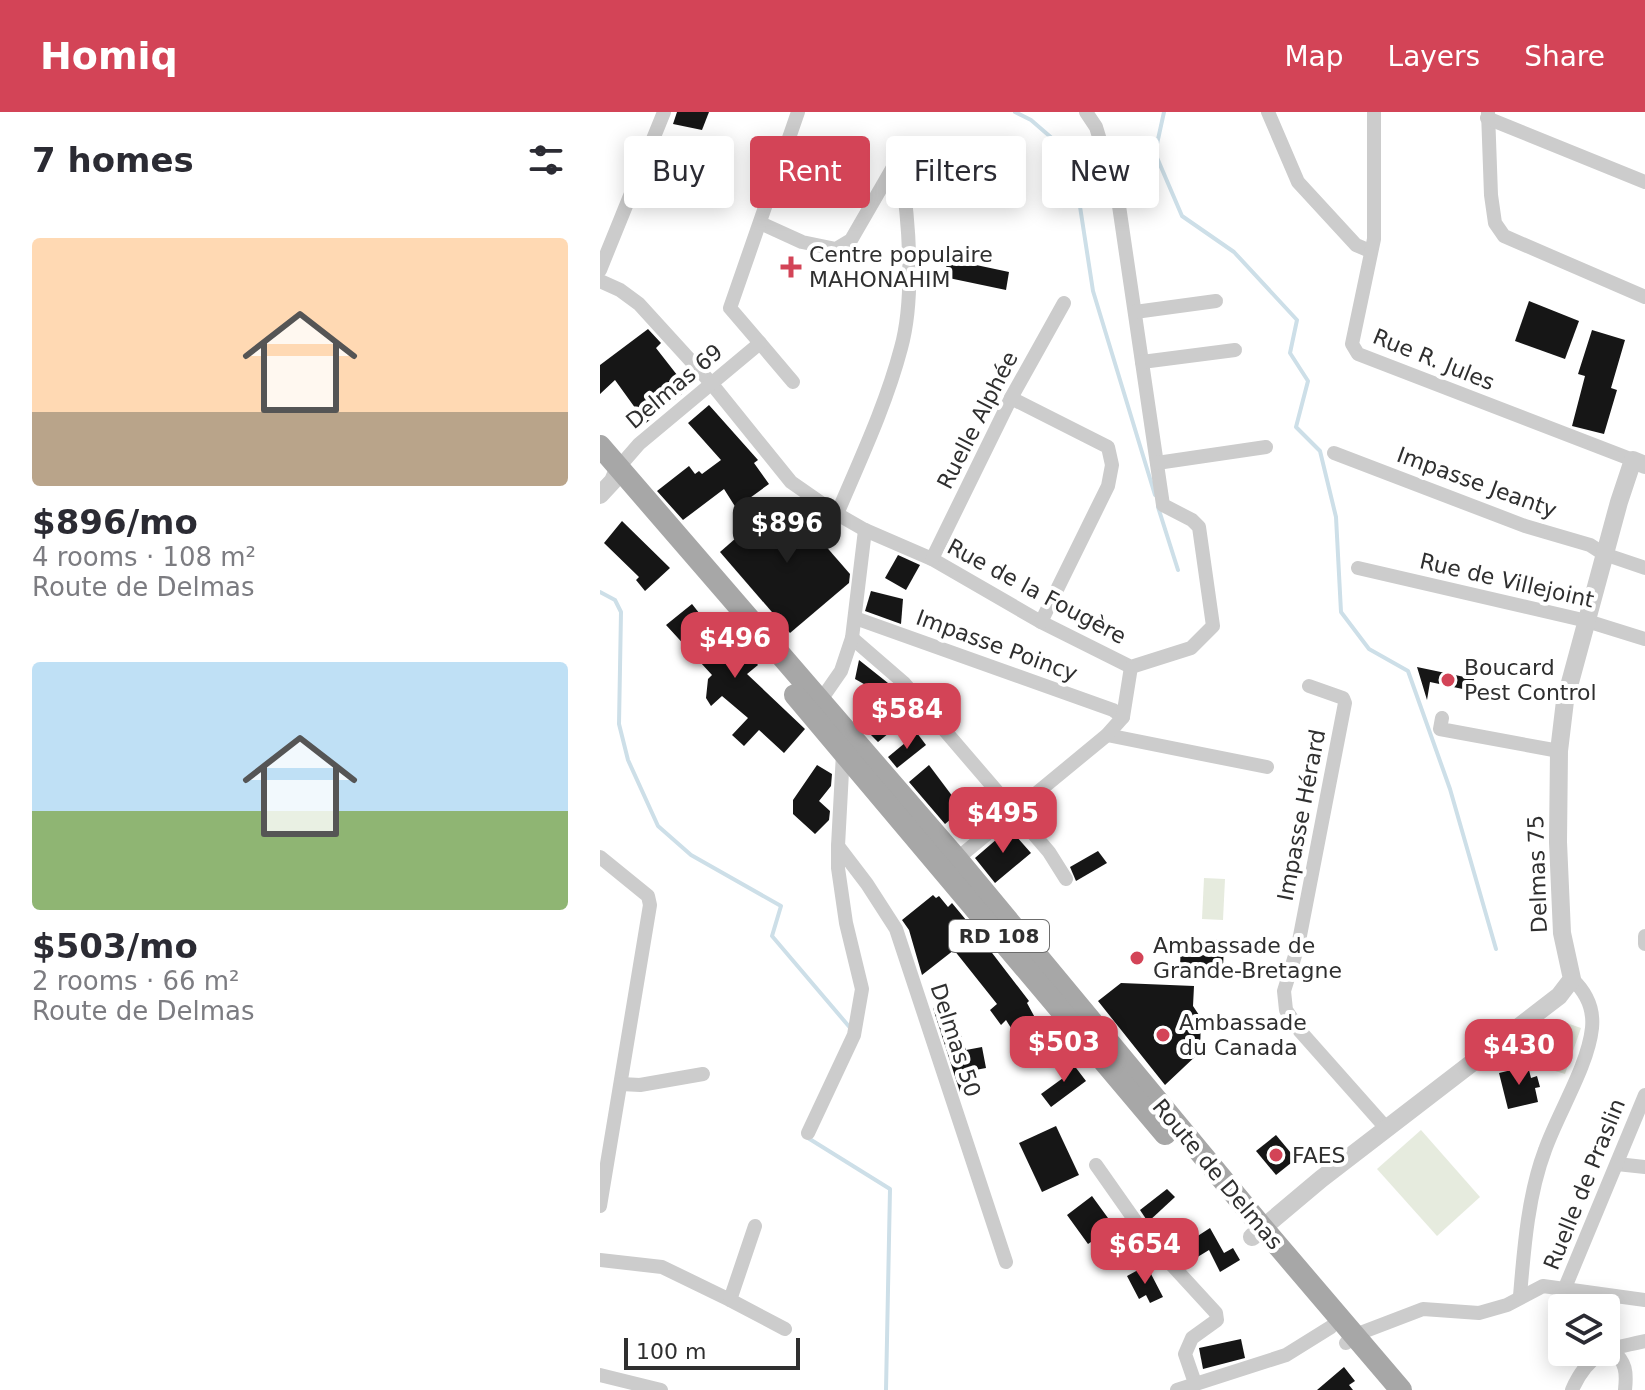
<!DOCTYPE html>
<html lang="en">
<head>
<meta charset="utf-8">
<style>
	:root { --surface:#fff; --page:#f2f2f3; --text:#2b2b33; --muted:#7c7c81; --accent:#d34457 }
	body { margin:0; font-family:"DejaVu Sans",sans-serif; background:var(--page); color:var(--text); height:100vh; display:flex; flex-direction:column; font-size:30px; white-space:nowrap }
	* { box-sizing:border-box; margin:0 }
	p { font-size:26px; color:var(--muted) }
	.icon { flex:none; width:44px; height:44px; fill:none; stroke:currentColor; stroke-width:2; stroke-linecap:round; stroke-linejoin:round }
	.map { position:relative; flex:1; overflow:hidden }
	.details { display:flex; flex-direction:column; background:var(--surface); width:600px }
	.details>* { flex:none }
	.hud { position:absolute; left:24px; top:24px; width:760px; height:72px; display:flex; gap:16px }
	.fabs { position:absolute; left:948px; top:1182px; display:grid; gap:16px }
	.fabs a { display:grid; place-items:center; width:72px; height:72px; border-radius:8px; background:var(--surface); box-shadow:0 4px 20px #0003; font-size:40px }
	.scale { position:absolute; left:24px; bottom:20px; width:176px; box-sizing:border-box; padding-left:8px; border:4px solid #2f2f2f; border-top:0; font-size:22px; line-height:28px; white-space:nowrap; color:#2f2f2f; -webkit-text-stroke:6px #fff; paint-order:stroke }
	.price { position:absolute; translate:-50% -68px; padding:0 18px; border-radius:16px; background:var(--accent); color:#fff; font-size:26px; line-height:52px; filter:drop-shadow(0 2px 4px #0008) }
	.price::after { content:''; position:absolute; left:50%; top:48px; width:24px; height:18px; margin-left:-12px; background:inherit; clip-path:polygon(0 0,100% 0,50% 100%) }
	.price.active { background:#222; color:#fff }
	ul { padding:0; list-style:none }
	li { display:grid; align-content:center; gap:16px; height:424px; padding:0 32px }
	li span { display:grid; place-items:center; height:248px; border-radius:8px; color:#555 }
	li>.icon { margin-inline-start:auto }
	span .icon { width:144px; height:144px; fill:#fffc; stroke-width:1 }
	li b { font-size:34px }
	h2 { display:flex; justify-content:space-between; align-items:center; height:96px; padding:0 32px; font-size:34px }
	.pill { padding:0 28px; border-radius:8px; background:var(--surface); box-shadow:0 4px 20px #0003; font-size:28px; line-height:72px }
	.pill.active { background:var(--accent); color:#fff }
	header { display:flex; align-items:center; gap:48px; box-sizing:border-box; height:112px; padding:0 40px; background:var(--accent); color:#fff }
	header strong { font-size:38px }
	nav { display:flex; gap:44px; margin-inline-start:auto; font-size:28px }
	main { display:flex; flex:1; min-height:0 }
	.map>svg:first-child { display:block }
	.green { fill:#e6ebde }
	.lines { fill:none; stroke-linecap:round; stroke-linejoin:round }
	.stream { stroke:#cddfe8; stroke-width:4 }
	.building { fill:#161616 }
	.minor { stroke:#ccc; stroke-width:14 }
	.tertiary { stroke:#ccc; stroke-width:18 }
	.primary { stroke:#a7a7a7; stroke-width:22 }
	.poi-dot { fill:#d34457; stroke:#fff; stroke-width:3 }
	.labels { text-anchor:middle; stroke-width:8; stroke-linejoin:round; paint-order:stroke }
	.shield { fill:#fff; stroke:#6d6d6d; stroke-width:2 }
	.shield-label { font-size:20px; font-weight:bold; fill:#2f2f2f }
	.poi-label { font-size:22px; fill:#2f2f2f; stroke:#fff; text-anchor:start }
	.street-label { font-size:22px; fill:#2f2f2f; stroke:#fff }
</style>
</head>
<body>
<header>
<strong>Homiq</strong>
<nav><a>Map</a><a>Layers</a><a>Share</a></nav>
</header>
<main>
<section class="details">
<h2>7 homes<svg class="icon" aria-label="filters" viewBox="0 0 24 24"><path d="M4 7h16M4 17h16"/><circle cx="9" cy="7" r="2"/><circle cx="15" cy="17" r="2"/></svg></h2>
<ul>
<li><span style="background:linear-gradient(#ffd9b3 70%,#b9a48a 0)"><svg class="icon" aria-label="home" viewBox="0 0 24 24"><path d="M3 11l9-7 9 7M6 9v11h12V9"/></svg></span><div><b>$896/mo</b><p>4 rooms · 108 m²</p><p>Route de Delmas</p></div></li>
<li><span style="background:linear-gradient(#bfe0f5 60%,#8fb573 0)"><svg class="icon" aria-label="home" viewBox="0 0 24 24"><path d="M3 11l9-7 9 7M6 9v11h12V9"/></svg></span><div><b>$503/mo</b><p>2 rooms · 66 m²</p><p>Route de Delmas</p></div></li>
</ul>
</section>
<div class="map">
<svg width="1045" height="1278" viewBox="0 0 1045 1278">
	<rect width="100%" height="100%" fill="#fff"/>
	<!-- green -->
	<g class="green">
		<polygon points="604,766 625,767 623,808 602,807"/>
		<polygon points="955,907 981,916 965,962 939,954"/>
		<polygon points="821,1018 880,1085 837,1124 777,1057"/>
	</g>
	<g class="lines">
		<!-- stream -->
		<g class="stream">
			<polyline points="415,0 431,8 461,34 477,75 493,179 555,383"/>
			<polyline points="564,0 555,41 582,104 634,140 697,208 690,241 708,269 696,315 720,339 736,405 741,500 769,537 808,559 850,677 896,837"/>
			<polyline points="558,395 578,458"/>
			<polyline points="0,480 15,488 21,500 19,612 28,648 58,714 91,743 181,794 172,824 252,918"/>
			<polyline points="208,1026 290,1077 286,1278"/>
		</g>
	</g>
	<!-- building -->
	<g class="building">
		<polygon points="77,0 109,0 102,18 73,12"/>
		<polygon points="348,147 409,160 406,178 344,165"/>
		<polygon points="929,189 979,209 965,247 915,229"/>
		<polygon points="48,217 61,231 56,236 88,277 46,311 15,268 0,282 0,253"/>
		<polygon points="992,218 1025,228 1011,276 1017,278 1004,322 972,314 985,264 978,262"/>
		<polygon points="109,293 158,348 154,351 169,372 136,396 124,377 83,408 57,379 89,354 95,362 99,359 102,362 121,348 88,311"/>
		<polygon points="183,385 250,462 249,471 190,521 120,440"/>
		<polygon points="22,409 70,456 45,479 36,468 39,465 4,431"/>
		<polygon points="298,443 320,453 306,478 285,466"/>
		<polygon points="271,479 303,487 301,512 265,499"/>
		<polygon points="92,492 111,516 114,513 117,516 123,510 158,553 147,562 205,617 184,641 159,618 144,634 132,623 148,606 122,584 111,594 106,586 108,567 112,563 66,513"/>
		<polygon points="259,548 288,571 295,604 289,621 278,630 267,619 275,605 274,599 270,590 272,585 271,576 255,567"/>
		<polygon points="817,555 874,567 872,579 830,570 827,588"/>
		<polygon points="317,621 326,633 297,656 288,645"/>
		<polygon points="217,653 232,662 231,674 219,689 230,699 229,708 215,722 193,702 193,688"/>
		<polygon points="329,653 353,685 356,682 366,694 380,683 391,696 387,701 391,706 372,722 357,702 345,712 309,670"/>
		<polygon points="413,713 420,721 416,724 431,741 395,771 375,746"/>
		<polygon points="498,739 507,751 476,769 470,755"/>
		<polygon points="333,783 336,786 339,784 348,795 352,791 376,820 429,889 427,891 445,924 425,938 406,908 401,913 390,898 397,892 354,838 322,863 309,818 302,808"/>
		<polygon points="581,827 624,828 623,858 580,857"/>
		<polygon points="521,871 594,874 593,894 601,906 600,940 565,973 498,889"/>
		<polygon points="348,885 366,938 382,935 386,956 370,959 375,974 360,980 333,896 338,894 337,891"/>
		<polygon points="470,948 486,969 451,995 441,982 463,966 457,958"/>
		<polygon points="928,954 931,966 937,964 940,975 935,976 938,990 908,997 899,961"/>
		<polygon points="456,1014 479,1063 442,1080 419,1031"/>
		<polygon points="676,1023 696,1047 676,1063 656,1039"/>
		<polygon points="567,1077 575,1085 548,1110 540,1098"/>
		<polygon points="492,1084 516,1117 521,1113 533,1127 509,1146 494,1128 488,1132 467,1103"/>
		<polygon points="578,1111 593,1127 610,1116 624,1141 633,1136 640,1148 620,1160 609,1138 591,1149 582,1132 576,1137 564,1121"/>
		<polygon points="538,1158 542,1164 550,1160 563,1185 550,1191 546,1183 539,1187 527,1164"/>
		<polygon points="641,1227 645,1246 603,1257 599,1236"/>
		<polygon points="744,1255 755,1269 749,1273 753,1278 717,1278"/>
	</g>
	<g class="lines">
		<!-- minor -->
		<g class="minor">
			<polyline points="668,0 698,70 756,133 770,139"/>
			<polyline points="774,0 774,127 752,232 758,242 1033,348"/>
			<polyline points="888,0 891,83 895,111 904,124 1045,185"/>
			<polyline points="887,6 1045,70"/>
			<path d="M160,111L202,130L236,137L251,128L292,57L297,54L301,58C309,109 315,186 301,236C286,293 260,348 237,402"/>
			<polyline points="0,158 64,0"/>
			<polyline points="0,169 20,178 39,192 111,271 191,370 237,402 265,418 332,447 441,510 531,555 591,536 613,514 599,415 592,408 563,393 518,87 496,15 486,0"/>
			<polyline points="535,200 616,189"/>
			<polyline points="160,231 193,270"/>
			<polyline points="542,250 635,238"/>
			<polyline points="411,286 508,335 512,353 508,374 441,510"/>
			<polyline points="734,341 925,414 990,433 1004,442 1045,456"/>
			<polyline points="557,351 666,335"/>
			<polyline points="19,355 39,332 160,231 130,196 198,0"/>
			<polyline points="332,447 411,286 464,191"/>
			<polyline points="758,456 987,509 1045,527"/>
			<polyline points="255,506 513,598 523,605"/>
			<polyline points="252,526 304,571 449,740 466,767"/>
			<polyline points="709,574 743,586 745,591 698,834 684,879 686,898 700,919 787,1017"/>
			<polyline points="216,595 241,559 252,526 265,418"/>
			<polyline points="842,606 840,617 959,639"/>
			<polyline points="507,623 667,655"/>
			<polyline points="243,641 238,734 267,772 296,817 406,1150"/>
			<polyline points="0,745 48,784 50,793 0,1094"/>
			<polyline points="353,750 507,623 523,605 531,555"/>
			<polyline points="1045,824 1045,832"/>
			<polyline points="21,972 40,973 103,962"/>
			<polyline points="208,1021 254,923 262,877 246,811 238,756 238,734"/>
			<polyline points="1017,1052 1045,1055"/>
			<polyline points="496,1053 548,1127 616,1201 617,1208 592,1226 585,1242 595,1271"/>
			<polyline points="0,1148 62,1155 130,1188 155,1114"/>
			<polyline points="964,1178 1045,983"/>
			<path d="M920,1184C924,1136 928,1083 945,1038C958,1001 988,954 992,916C994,896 986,880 972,867"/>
			<polyline points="130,1188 185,1217"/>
			<polyline points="746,1231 755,1223 823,1197 879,1201 907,1193 943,1174 1045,1188"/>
			<path d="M1012,1238C1026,1250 1027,1260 1025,1278"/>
			<polyline points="0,1263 61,1278"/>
			<polyline points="577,1278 686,1243 731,1215"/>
			<path d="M972,1278C988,1241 1007,1237 1045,1229"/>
		</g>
		<!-- tertiary -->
		<g class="tertiary">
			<polyline points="0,383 13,369 19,355"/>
			<polyline points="652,1125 721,1067 959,884 972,867 962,821 958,730 959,639 965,589 1019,390 1033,348 1045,353"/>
		</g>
		<!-- primary -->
		<g class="primary">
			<polyline points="0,334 357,747 662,1115 801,1278"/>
			<polyline points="195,583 565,1022"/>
		</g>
	</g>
	<!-- markers -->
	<g class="poi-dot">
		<path d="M187 143h8v8h8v8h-8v8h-8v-8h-8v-8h8z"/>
		<circle cx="848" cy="568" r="8"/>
		<circle cx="537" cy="846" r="8"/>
		<circle cx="563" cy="923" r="8"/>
		<circle cx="676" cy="1043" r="8"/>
	</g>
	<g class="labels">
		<!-- shield labels -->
		<rect class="shield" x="349" y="808" width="100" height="32" rx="6"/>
		<g class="shield-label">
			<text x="399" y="831">RD 108</text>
		</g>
		<!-- poi labels -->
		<g class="poi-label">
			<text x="209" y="150">Centre populaire<tspan x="209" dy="25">MAHONAHIM</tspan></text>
			<text x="864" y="563">Boucard<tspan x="864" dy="25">Pest Control</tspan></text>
			<text x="553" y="841">Ambassade de<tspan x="553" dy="25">Grande-Bretagne</tspan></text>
			<text x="579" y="918">Ambassade<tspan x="579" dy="25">du Canada</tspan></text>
			<text x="692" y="1051">FAES</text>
		</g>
		<!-- street labels -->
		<g class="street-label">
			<text transform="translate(834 247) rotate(22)" y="8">Rue R. Jules</text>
			<text transform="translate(74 274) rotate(-40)" y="8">Delmas 69</text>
			<text transform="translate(377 308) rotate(-63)" y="8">Ruelle Alphée</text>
			<text transform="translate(877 370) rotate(20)" y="8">Impasse Jeanty</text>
			<text transform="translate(907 468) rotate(13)" y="8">Rue de Villejoint</text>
			<text transform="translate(437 479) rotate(28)" y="8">Rue de la Fougère</text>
			<text transform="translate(397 533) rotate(20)" y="8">Impasse Poincy</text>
			<text transform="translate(701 703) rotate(-79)" y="8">Impasse Hérard</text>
			<text transform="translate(937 762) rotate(-92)" y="8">Delmas 75</text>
			<text transform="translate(356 928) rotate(72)" y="8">Delmas 50</text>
			<text transform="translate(618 1062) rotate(50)" y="8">Route de Delmas</text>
			<text transform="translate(984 1072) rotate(-68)" y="8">Ruelle de Praslin</text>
		</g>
	</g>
</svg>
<div class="fabs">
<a><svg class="icon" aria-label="layers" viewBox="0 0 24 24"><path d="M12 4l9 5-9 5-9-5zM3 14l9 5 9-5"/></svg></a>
</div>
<div class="scale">100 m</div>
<b class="price active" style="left:187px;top:453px">$896</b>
<b class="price" style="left:135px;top:568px">$496</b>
<b class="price" style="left:307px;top:639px">$584</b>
<b class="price" style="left:403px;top:743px">$495</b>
<b class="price" style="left:464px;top:972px">$503</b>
<b class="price" style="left:919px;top:975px">$430</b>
<b class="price" style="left:545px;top:1174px">$654</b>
<div class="hud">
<a class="pill">Buy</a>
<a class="pill active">Rent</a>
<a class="pill">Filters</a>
<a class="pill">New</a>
</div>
</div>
</main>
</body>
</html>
